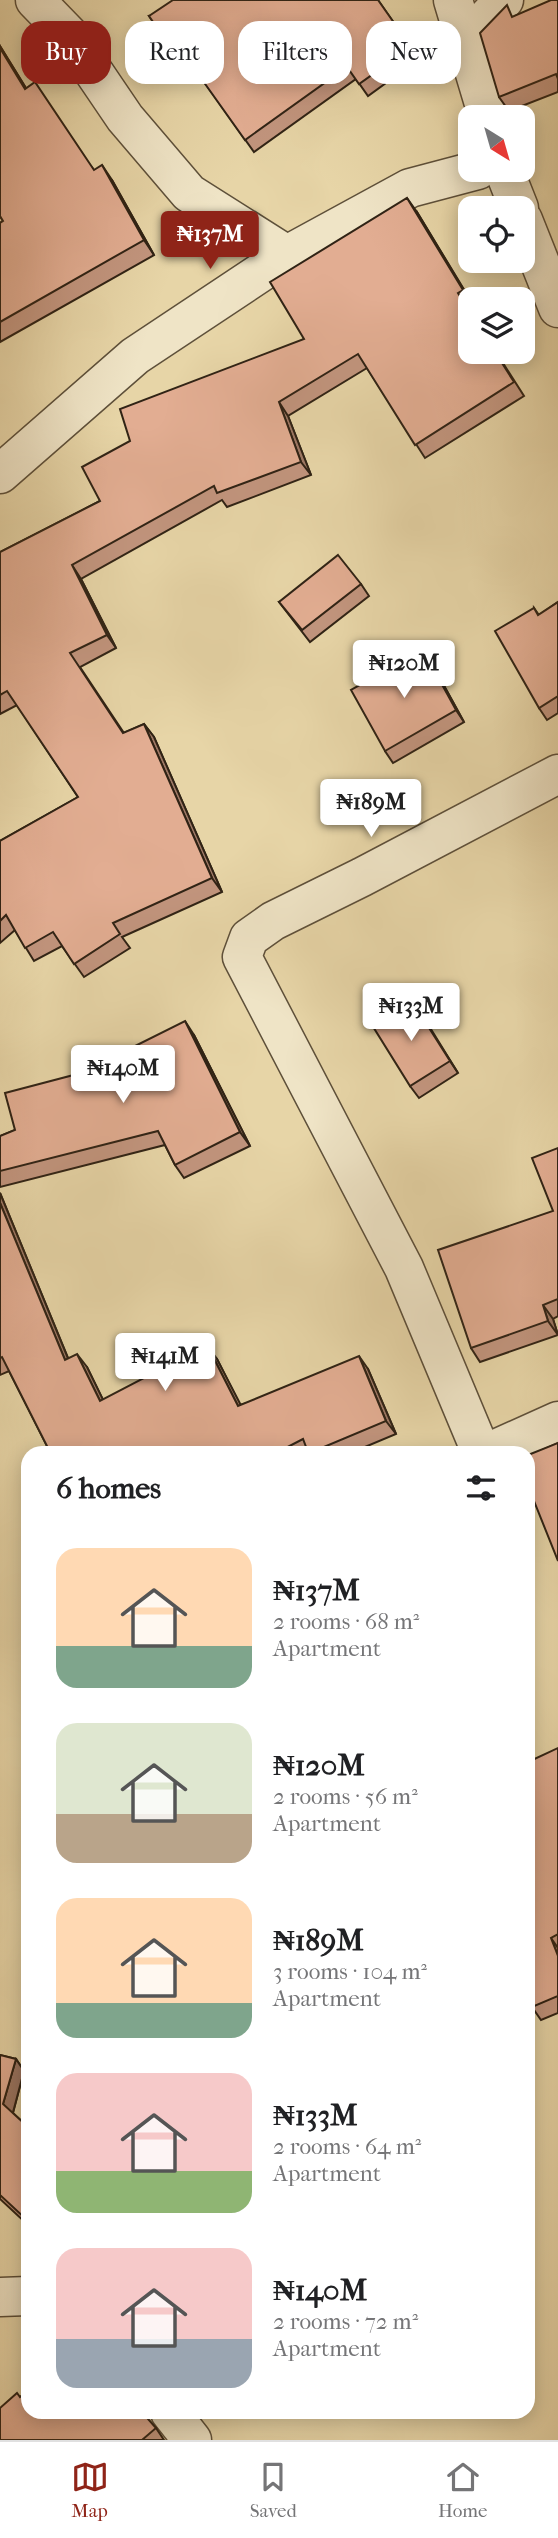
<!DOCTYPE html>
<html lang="en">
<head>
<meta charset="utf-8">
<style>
	:root { --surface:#fff; --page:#f6f6f6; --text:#202124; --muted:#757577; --line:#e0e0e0; --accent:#8f2418 }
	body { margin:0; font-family:"IM FELL French Canon",serif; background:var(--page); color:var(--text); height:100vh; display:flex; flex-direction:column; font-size:26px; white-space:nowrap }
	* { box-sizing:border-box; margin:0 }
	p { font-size:23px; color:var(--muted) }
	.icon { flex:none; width:38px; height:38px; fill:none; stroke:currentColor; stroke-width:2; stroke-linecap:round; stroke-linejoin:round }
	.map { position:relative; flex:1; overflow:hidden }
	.side { position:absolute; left:21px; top:1446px; width:514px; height:973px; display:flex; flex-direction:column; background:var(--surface); border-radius:21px; box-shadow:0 4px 18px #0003 }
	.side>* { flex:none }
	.hud { position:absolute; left:21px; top:21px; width:516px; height:63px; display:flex; gap:14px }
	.needle { width:46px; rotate:143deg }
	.controls { position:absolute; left:458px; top:105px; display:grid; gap:14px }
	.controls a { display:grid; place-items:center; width:77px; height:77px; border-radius:14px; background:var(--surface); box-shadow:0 4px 18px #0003; font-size:35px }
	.price { position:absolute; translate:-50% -60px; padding:0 16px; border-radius:7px; background:#fff; color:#222; font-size:23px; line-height:46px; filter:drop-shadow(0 2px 4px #0008) }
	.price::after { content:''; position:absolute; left:50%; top:42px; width:21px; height:16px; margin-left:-10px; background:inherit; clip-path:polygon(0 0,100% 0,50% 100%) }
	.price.current { background:var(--accent); color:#fff }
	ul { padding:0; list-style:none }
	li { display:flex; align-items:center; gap:21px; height:175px; padding:0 35px }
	li span { display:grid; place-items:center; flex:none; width:196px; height:140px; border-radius:21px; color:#555 }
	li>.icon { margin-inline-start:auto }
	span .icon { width:84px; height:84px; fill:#fffc; stroke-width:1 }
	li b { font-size:30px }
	h2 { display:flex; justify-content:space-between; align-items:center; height:84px; padding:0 35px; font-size:30px }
	.tag { padding:0 24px; border-radius:21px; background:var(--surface); box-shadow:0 4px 18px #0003; font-size:24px; line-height:63px }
	.tag.current { background:var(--accent); color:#fff }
	.tabs { display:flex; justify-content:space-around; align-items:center; height:98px; border-top:2px solid var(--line); background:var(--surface); font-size:19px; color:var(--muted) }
	.tabs a { display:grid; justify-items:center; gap:4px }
	.tabs .current { color:var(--accent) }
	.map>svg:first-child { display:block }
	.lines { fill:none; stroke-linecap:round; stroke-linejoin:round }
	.minor-casing { stroke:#5e503a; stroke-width:41 }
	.minor { stroke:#efe4c6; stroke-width:38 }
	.wall { fill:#c2957e; stroke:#302315; stroke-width:2 }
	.shaded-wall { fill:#9e7966; stroke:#302315; stroke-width:2 }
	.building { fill:#e2ad92; stroke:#302315; stroke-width:2 }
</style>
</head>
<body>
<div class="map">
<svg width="558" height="2440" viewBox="0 0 558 2440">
	<rect width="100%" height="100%" fill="#e7d5a7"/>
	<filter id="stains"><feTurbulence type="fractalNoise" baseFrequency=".00286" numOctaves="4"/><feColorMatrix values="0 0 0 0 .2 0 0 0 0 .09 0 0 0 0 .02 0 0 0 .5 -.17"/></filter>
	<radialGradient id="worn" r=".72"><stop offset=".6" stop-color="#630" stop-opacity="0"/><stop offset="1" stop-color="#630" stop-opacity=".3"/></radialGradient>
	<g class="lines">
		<defs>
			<g id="minor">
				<polyline points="35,0 68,34 125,118 189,193 287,255"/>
				<polyline points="453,0 488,117"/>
				<polyline points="466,40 504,0"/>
				<polyline points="504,170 519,208"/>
				<polyline points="523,220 558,308"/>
				<polyline points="0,474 135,356 287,255 410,188 478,170"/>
				<polyline points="481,1452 404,1268 242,957 249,938 273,921 362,877 558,774"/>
				<polyline points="489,1452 558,1421"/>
				<polyline points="0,2297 28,2296"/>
				<polyline points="170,2412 192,2440"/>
			</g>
		</defs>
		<!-- minor casing -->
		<use href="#minor" class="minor-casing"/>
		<!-- minor -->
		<use href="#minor" class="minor"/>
	</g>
	<!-- wall -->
	<g class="wall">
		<polygon points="378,0 419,59 368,96 356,79 254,152 190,62 183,66 149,16"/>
		<polygon points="558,0 558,92 509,111 499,97 515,16"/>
		<polygon points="0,46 26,88 94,170 112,180 154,255 0,342 0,223 3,221 0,216"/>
		<polygon points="417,212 471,301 471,305 468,307 471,312 471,352 496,352 524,396 425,458 367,368 288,416 311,475 227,507 222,500 81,579 116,648 80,667 124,733 144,724 154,737 222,892 122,937 130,948 84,977 62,946 34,961 15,930 0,943 0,841 78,797 17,705 0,714 0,552 100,501 130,441 304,339"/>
		<polygon points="361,584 369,596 310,642 279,602"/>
		<polygon points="558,602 558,713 547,720 539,708 534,608 539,615"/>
		<polygon points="423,650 431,662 464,722 393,763 385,751"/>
		<polygon points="412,1001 458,1073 419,1098 410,1086"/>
		<polygon points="194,1035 250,1146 184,1178 175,1165 165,1145 0,1187 0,1136 15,1130 123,1062"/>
		<polygon points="558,1148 558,1316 553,1319 558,1335 480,1362 471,1348 553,1211"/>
		<polygon points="0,1193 68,1358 87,1367 103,1400 217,1359 240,1405 368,1369 396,1434 353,1452 50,1452 9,1371 0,1375"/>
		<polygon points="558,1748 558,2013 541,2020 532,2007"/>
		<polygon points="0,2055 16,2059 24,2071 13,2113 28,2127 28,2225 0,2199"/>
		<polygon points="20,2397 156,2428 164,2440 0,2440"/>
	</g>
	<!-- shaded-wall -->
	<g class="shaded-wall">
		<polygon points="0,46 35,103 25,89 0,48"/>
		<polygon points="102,165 112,180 154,255 144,240"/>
		<polygon points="407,198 417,212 471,302 463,290"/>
		<polygon points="279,402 288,416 311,475 301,462"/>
		<polygon points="72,565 81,579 116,648 107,635"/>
		<polygon points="423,650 431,662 464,722 456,710"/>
		<polygon points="144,724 154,737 222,892 212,878"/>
		<polygon points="412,1001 421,1013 458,1073 450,1061"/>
		<polygon points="185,1021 194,1035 250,1146 240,1132"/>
		<polygon points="0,1193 74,1373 65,1360 0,1203"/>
		<polygon points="543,1305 553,1319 558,1335 548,1321"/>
		<polygon points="207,1345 217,1359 248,1419 238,1406"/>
		<polygon points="77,1354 87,1367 110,1414 100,1401"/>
		<polygon points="359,1356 368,1369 396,1434 386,1421"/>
		<polygon points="551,1938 558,1948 558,1956"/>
		<polygon points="16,2059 24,2071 12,2116 3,2104"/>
	</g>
	<!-- building -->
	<g class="building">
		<polygon points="173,0 378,0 411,47 359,84 347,67 245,140 181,50 175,54 149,16"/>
		<polygon points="551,0 558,0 558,79 556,74 499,97 480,33 507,5 512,17"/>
		<polygon points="0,48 25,89 35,82 94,170 102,165 144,240 0,322 0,223 3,221 0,216"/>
		<polygon points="407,198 463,290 458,293 471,314 471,352 495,352 514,382 415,445 358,354 279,402 301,462 217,493 214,486 72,565 107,635 70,653 123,733 144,724 212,878 113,923 120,934 74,964 53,932 25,948 6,915 0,921 0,841 78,797 7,691 0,695 0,552 100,501 82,467 130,441 120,409 304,339 270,282"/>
		<polygon points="338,555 361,584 302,630 279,602"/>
		<polygon points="558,602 558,696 539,708 495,631 534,608 538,615"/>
		<polygon points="423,650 456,710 385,751 351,690"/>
		<polygon points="412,1001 450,1061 410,1086 372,1025"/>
		<polygon points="185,1021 240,1132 175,1165 158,1131 0,1171 0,1136 15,1130 5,1093 123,1062 119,1054"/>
		<polygon points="558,1148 558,1299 543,1305 548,1321 471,1348 438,1250 553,1211 532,1158"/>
		<polygon points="0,1203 65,1360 77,1354 100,1401 207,1345 238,1406 359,1356 386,1421 312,1452 308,1452 303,1439 278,1452 50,1452 2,1357 0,1358"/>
		<polygon points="558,1443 558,1561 528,1486 528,1455"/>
		<polygon points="558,1748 558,1934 551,1938 558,1956 558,1996 532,2007 528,1998 528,1762"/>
		<polygon points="0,2055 16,2059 3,2104 28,2127 28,2221 0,2195"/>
		<polygon points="28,2390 28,2412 142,2412 156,2428 142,2440 0,2440 0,2408 17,2393 20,2397"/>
	</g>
	<rect width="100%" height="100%" filter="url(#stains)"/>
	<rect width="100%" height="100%" fill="url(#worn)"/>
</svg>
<div class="controls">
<a><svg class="needle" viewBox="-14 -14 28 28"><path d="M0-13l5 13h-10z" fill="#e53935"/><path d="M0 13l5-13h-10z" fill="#757577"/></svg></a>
<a><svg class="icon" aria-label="locate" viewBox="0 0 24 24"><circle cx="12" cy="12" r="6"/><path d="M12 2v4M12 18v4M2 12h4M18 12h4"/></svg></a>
<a><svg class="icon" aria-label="layers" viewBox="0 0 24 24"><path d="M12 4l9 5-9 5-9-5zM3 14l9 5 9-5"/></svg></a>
</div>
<b class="price current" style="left:210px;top:271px">₦137M</b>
<b class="price" style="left:404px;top:700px">₦120M</b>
<b class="price" style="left:371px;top:839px">₦189M</b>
<b class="price" style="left:411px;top:1043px">₦133M</b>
<b class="price" style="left:123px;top:1105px">₦140M</b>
<b class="price" style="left:165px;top:1393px">₦141M</b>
<div class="hud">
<a class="tag current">Buy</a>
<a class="tag">Rent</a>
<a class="tag">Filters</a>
<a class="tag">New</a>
</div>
<section class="side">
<h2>6 homes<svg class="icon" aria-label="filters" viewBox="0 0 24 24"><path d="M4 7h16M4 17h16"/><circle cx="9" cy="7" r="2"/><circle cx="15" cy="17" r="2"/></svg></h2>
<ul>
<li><span style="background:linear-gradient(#ffd9b3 70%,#7fa58c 0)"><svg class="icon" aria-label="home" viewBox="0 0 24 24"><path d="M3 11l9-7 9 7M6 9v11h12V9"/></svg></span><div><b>₦137M</b><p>2 rooms · 68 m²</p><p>Apartment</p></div></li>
<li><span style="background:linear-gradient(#dfe7d0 65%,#b9a48a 0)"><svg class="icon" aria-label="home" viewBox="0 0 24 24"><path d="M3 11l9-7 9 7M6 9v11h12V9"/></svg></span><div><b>₦120M</b><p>2 rooms · 56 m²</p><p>Apartment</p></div></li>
<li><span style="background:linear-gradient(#ffd9b3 75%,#7fa58c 0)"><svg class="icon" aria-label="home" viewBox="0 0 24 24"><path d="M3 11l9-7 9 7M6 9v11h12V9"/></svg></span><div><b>₦189M</b><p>3 rooms · 104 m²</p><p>Apartment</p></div></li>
<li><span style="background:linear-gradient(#f6c9c9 70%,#8fb573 0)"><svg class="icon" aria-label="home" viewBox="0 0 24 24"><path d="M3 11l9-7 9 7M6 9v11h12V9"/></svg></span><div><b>₦133M</b><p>2 rooms · 64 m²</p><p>Apartment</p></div></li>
<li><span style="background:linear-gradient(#f6c9c9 65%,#9aa5b1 0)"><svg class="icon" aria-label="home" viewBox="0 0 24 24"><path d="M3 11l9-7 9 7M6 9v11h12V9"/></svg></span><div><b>₦140M</b><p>2 rooms · 72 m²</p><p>Apartment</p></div></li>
</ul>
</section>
</div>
<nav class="tabs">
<a class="current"><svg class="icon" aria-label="map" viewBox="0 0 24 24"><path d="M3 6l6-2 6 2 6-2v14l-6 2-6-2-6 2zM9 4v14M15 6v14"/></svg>Map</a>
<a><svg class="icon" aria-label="saved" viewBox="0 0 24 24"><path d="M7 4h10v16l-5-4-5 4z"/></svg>Saved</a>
<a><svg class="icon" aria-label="home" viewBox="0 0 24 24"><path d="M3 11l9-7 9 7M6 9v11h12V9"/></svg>Home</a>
</nav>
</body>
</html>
